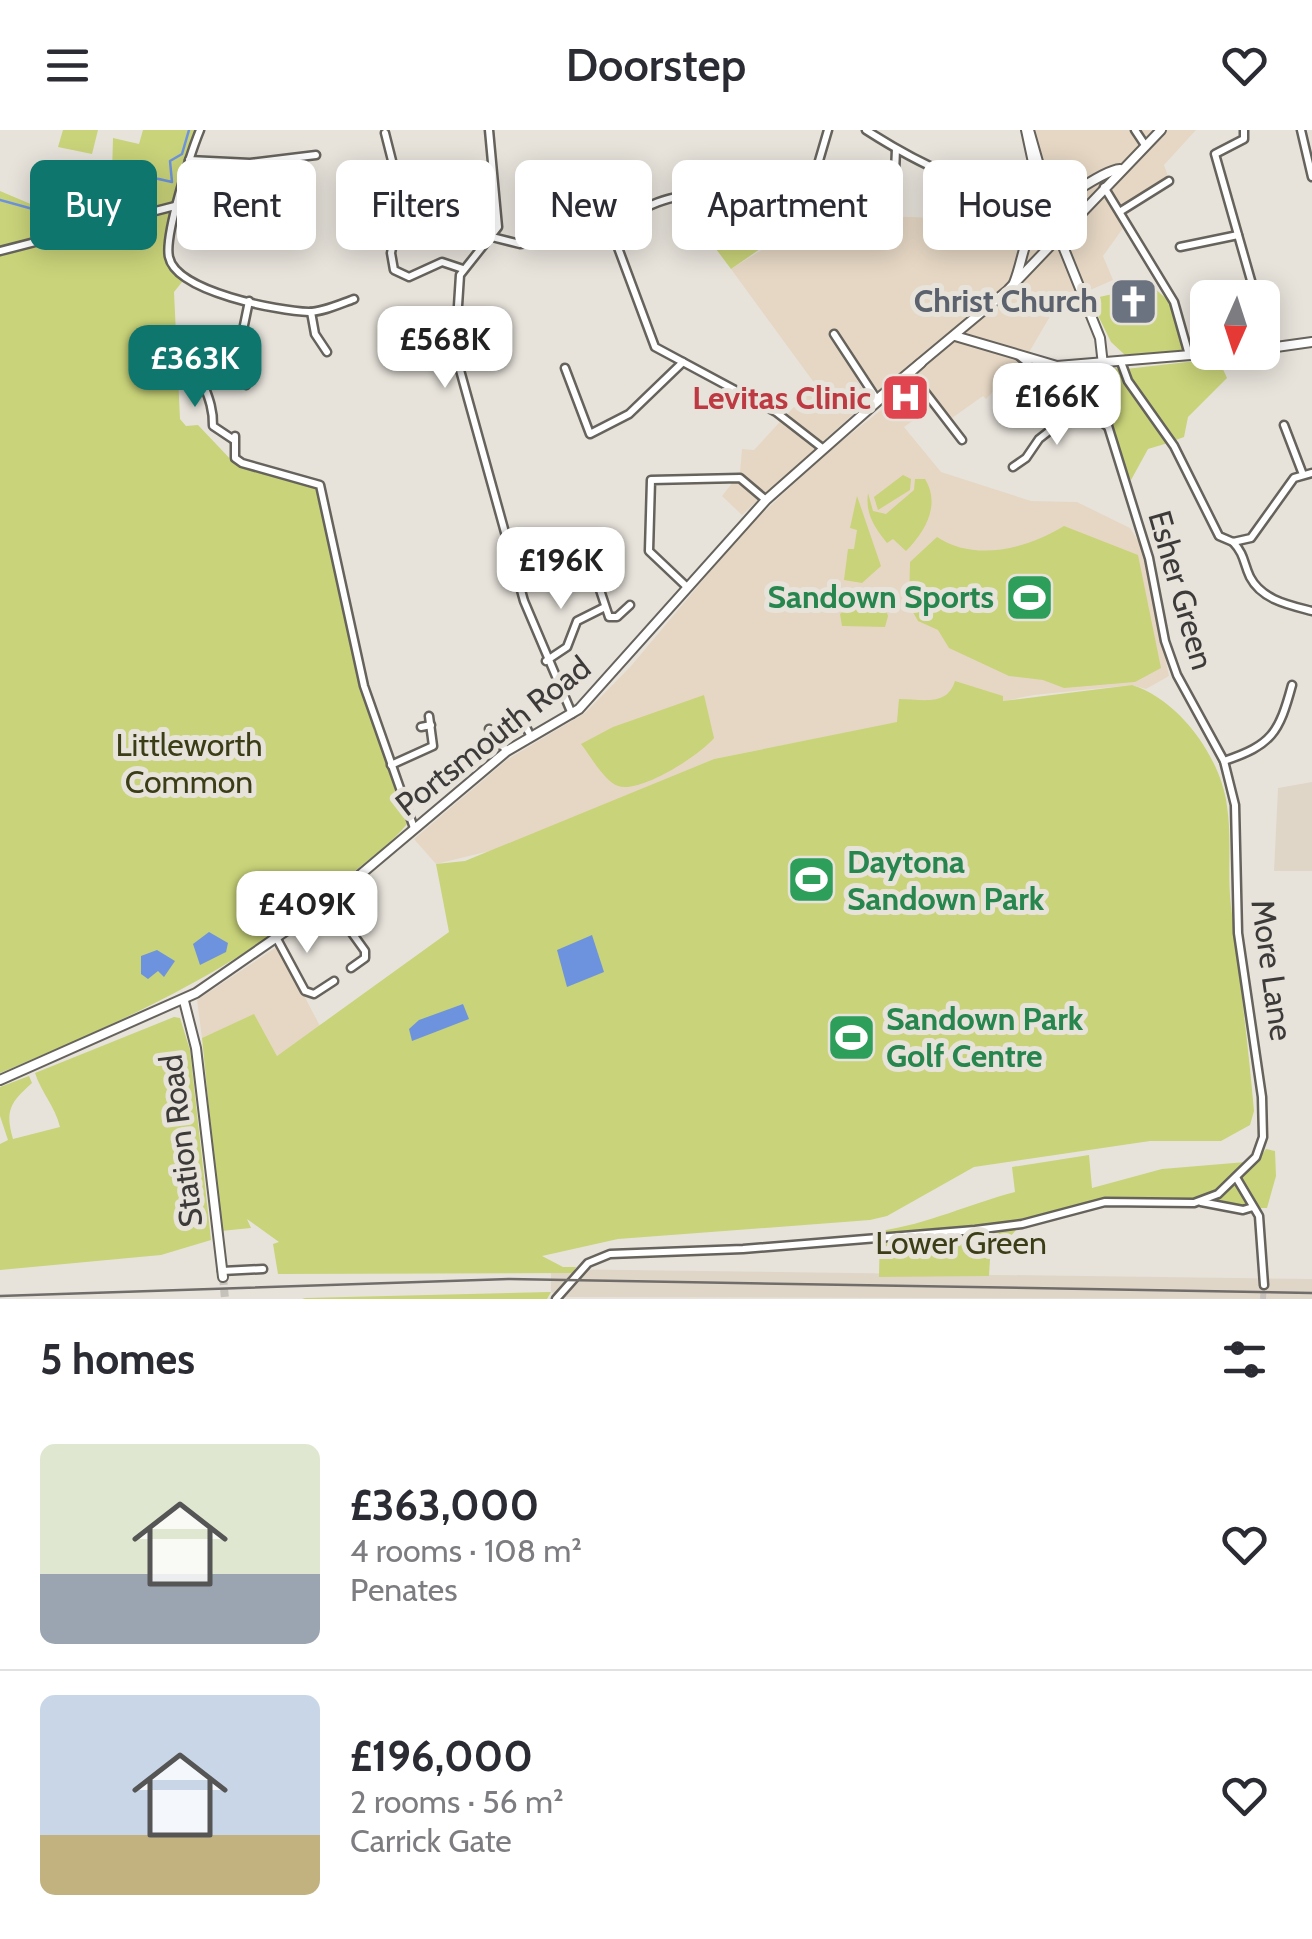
<!DOCTYPE html>
<html lang="en">
<head>
<meta charset="utf-8">
<style>
	:root { --surface:#fff; --page:#f7f7f7; --text:#2b2b33; --muted:#7c7c81; --line:#e1e1e2; --accent:#0f766e }
	body { margin:0; font-family:Cabin,sans-serif; background:var(--page); color:var(--text); height:100vh; display:flex; flex-direction:column; font-size:38px; white-space:nowrap }
	* { box-sizing:border-box; margin:0 }
	p { font-size:32px; color:var(--muted) }
	.icon { flex:none; width:55px; height:55px; fill:none; stroke:currentColor; stroke-width:2; stroke-linecap:round; stroke-linejoin:round }
	.map { position:relative; height:1169px; overflow:hidden }
	.side { display:flex; flex-direction:column; background:var(--surface); flex:1 }
	.side>* { flex:none }
	.banner { position:absolute; left:30px; top:30px; width:1252px; height:90px; display:flex; gap:20px }
	.needle { width:65px; rotate:183deg }
	.tools { position:absolute; left:1190px; top:150px; display:grid; gap:20px }
	.tools a { display:grid; place-items:center; width:90px; height:90px; border-radius:15px; background:var(--surface); box-shadow:0 5px 25px #0003; font-size:50px }
	.price { position:absolute; translate:-50% -85px; padding:0 22px; border-radius:20px; background:#fff; color:#222; font-size:32px; line-height:65px; filter:drop-shadow(0 2px 5px #0008) }
	.price::after { content:''; position:absolute; left:50%; top:60px; width:30px; height:22px; margin-left:-15px; background:inherit; clip-path:polygon(0 0,100% 0,50% 100%) }
	.price.selected { background:var(--accent); color:#fff }
	ul { padding:0; list-style:none }
	li { display:flex; align-items:center; gap:30px; height:250px; padding:0 40px }
	li+li { border-top:2px solid var(--line) }
	li span { display:grid; place-items:center; flex:none; width:280px; height:200px; border-radius:15px; color:#555 }
	li>.icon { margin-inline-start:auto }
	span .icon { width:120px; height:120px; fill:#fffc; stroke-width:1 }
	li b { font-size:42px }
	h2 { display:flex; justify-content:space-between; align-items:center; height:120px; padding:0 40px; font-size:42px }
	.tag { padding:0 35px; border-radius:15px; background:var(--surface); box-shadow:0 5px 25px #0003; font-size:35px; line-height:90px }
	.tag.selected { background:var(--accent); color:#fff }
	header { display:flex; justify-content:space-between; align-items:center; height:130px; padding:0 40px; background:var(--surface); font-size:45px; font-weight:600 }
	.map>svg:first-child { display:block }
	.commercial { fill:#e6d7c4 }
	.built { fill:#dfd6c8 }
	.green { fill:#c9d379 }
	.water { fill:#6e93de }
	.lines { fill:none; stroke-linecap:round; stroke-linejoin:round }
	.stream { stroke:#6e93de; stroke-width:2.5 }
	.minor-tunnel { stroke:#c5c1bb; stroke-width:6; stroke-dasharray:6 3; stroke-linecap:butt }
	.major-tunnel { stroke:#c5c1bb; stroke-width:8; stroke-dasharray:8 4; stroke-linecap:butt }
	.minor-casing { stroke:#66625c; stroke-width:11 }
	.major-casing { stroke:#66625c; stroke-width:12 }
	.minor { stroke:#fff; stroke-width:6 }
	.major { stroke:#fff; stroke-width:8 }
	.rail { stroke:#6f6c69; stroke-width:2.5 }
	.labels { text-anchor:middle; stroke-width:10; stroke-linejoin:round; paint-order:stroke }
	.worship-label { font-size:32px; font-weight:bold; fill:#5b616d; stroke:#e7e3db; text-anchor:end }
	.health-label { font-size:32px; font-weight:bold; fill:#be3a42; stroke:#e7e3db; text-anchor:end }
	.street-label { font-size:32px; fill:#3d3b39; stroke:#e7e3db }
	.leisure-label { font-size:32px; font-weight:bold; fill:#27864d; stroke:#e7e3db; text-anchor:start }
	.park-label { font-size:32px; fill:#3a3d16; stroke:#e7e3db }
</style>
</head>
<body>
<header><svg class="icon" aria-label="menu" viewBox="0 0 24 24"><path d="M4 6h16M4 12h16M4 18h16"/></svg>Doorstep<svg class="icon" aria-label="heart" viewBox="0 0 24 24"><path d="M12 20l-8-8c-3-5 5-10 8-4 3-6 11-1 8 4z"/></svg></header>
<div class="map">
<svg width="1312" height="1169" viewBox="0 0 1312 1169">
	<rect width="100%" height="100%" fill="#e7e3db"/>
	<!-- commercial -->
	<g class="commercial">
		<polygon points="1022,0 1196,0 1164,35 1170,52 1121,85 1126,94 1103,126 1113,150 1079,165 1082,175 1058,187 1052,183 1028,224 986,269 983,266 952,288 939,272 904,297 941,342 1031,371 1077,372 1130,398 1142,417 1169,546 1146,559 1132,555 1034,565 714,629 494,720 436,734 414,709 508,629 585,583 631,536 745,400 824,325 890,273 859,240 857,250 865,263 861,277 742,385 722,366 740,343 742,319 754,320 815,254 731,139 800,96 815,115 882,86 937,88 947,106 954,108 1000,106 1003,68 1034,57"/>
		<polygon points="278,816 320,896 277,926 254,885 202,908 197,870"/>
	</g>
	<!-- built -->
	<g class="built">
		<polygon points="1312,652 1312,741 1274,741 1278,658"/>
		<polygon points="551,1139 1312,1149 1312,1169 566,1167 551,1162"/>
	</g>
	<!-- green -->
	<g class="green">
		<polygon points="63,0 98,0 92,24 58,17"/>
		<path d="M143,0H199L168,116L182,152L174,162L180,289L186,296L198,295L235,334L316,357L362,559L407,694C392,713 369,729 350,745C241,838 131,888 0,943V61L40,78L52,73L69,55L112,43L113,8L139,14Z"/>
		<path d="M945,49L1002,66L1001,106L963,108C945,89 943,77 941,51Z"/>
		<polygon points="768,72 787,98 762,115 743,89"/>
		<polygon points="739,90 760,119 731,139 710,111"/>
		<polygon points="1150,154 1172,174 1184,220 1125,225 1111,212 1090,169 1113,164 1113,178 1118,183 1150,184 1154,169 1147,164"/>
		<polygon points="1231,227 1222,237 1227,248 1188,287 1184,307 1173,311 1126,239"/>
		<path d="M1111,237L1118,239L1168,313L1148,319L1131,350C1120,330 1098,256 1111,237Z"/>
		<polygon points="903,345 911,349 910,360 878,380 874,367"/>
		<path d="M915,349H925C941,375 925,402 906,421L893,409L887,413C875,398 865,384 868,363L873,381L886,384L914,360Z"/>
		<polygon points="857,366 881,436 862,453 844,450 848,419 854,419 857,400 850,398"/>
		<path d="M1064,396L1138,425L1161,538L1135,552L1064,558L1043,550L1009,546L949,518L938,500L918,491L909,475L910,432L937,407C975,432 1026,419 1064,396Z"/>
		<polygon points="879,459 888,486 885,497 842,496 840,484 870,461"/>
		<path d="M955,551L1003,566V571L1132,555C1180,570 1221,628 1227,676C1232,709 1227,743 1231,776C1239,844 1248,912 1254,981L1250,995L1221,1011H1150L974,1037L887,1086L870,1090L618,1109L542,1126L563,1137H576L573,1143L278,1144L273,1114L279,1112L247,1089L251,1098L221,1101L202,908L254,884L277,926L449,802L436,734L465,731L714,629L897,592L899,569C922,569 947,577 955,551Z"/>
		<path d="M704,565L714,608C700,625 640,664 618,656C604,651 590,625 581,614L613,597Z"/>
		<path d="M174,887L180,888L190,920L211,1110L161,1125L0,1140V1014L8,1010L0,986V957L29,946L32,953C10,973 5,980 13,1009L60,997C55,976 42,964 35,943Z"/>
		<path d="M1266,1019L1275,1021L1276,1046L1267,1078H1259L1253,1072L1240,1076L1200,1068H1105L1018,1090L1017,1099L990,1129L989,1146L879,1147L880,1101C928,1094 969,1074 1015,1062L1012,1037L1089,1025L1092,1058L1162,1039L1258,1031Z"/>
		<polygon points="551,1162 547,1169 302,1169 305,1168"/>
	</g>
	<!-- water -->
	<g class="water">
		<polygon points="804,61 821,88 818,108 789,70"/>
		<polygon points="209,802 228,813 226,822 200,835 193,814"/>
		<polygon points="592,805 604,842 567,857 557,820"/>
		<polygon points="157,820 175,831 164,847 158,841 148,849 141,844 141,826"/>
		<polygon points="463,874 469,889 412,911 409,899 419,890"/>
	</g>
	<g class="lines">
		<!-- stream -->
		<path class="stream" d="M0,70L40,81C53,75 60,64 73,58C109,41 137,43 172,52L170,31L182,24L189,0"/>
		<!-- minor-tunnel -->
		<polyline class="minor-tunnel" points="1263,1169 1264,1155"/>
		<!-- major-tunnel -->
		<polyline class="major-tunnel" points="223,1147 225,1169"/>
		<defs>
			<g id="minor">
				<path d="M200,0C191,22 164,106 169,127C176,162 279,181 309,182C323,182 340,174 354,169"/>
				<polyline points="489,0 498,97 460,145 455,222 524,471 572,584"/>
				<path d="M866,0C908,27 989,73 1040,59"/>
				<polyline points="1135,0 1145,15"/>
				<polyline points="1244,0 1244,9 1215,24 1256,168"/>
				<polyline points="1301,0 1312,47"/>
				<polyline points="385,3 402,70 391,123 394,140 409,147 442,132 463,139"/>
				<polyline points="189,30 250,33 316,25"/>
				<polyline points="866,57 894,66 896,19"/>
				<polyline points="1104,57 1174,172 1189,225"/>
				<polyline points="826,81 816,41 828,0"/>
				<polyline points="1121,81 1169,51"/>
				<polyline points="492,107 520,114 602,103 614,107 655,217 776,282 821,317"/>
				<path d="M614,107C635,72 676,65 714,61"/>
				<polyline points="1180,117 1238,105"/>
				<polyline points="0,121 175,76"/>
				<polyline points="311,182 315,204 327,222"/>
				<polyline points="1262,192 1269,218"/>
				<polyline points="834,204 876,268"/>
				<path d="M196,222C197,250 214,267 213,296L234,310"/>
				<polyline points="1019,226 1107,296"/>
				<polyline points="1121,232 1128,251 1174,316 1219,406 1233,412 1251,408 1294,348 1312,343"/>
				<polyline points="565,238 590,304 629,284 683,232"/>
				<polyline points="912,245 962,310"/>
				<polyline points="246,255 243,200 249,171"/>
				<polyline points="1074,272 1090,235"/>
				<polyline points="1284,295 1302,342"/>
				<polyline points="235,306 235,328 242,333 320,355 364,556 414,698"/>
				<polyline points="1013,337 1026,328 1039,309 1080,277"/>
				<path d="M1233,412C1245,425 1243,432 1250,447C1262,470 1289,475 1312,481"/>
				<polyline points="687,457 649,421 651,350 740,348 766,370"/>
				<polyline points="600,460 609,487 617,487 630,475"/>
				<polyline points="546,531 567,517 577,491 603,478"/>
				<polyline points="515,596 524,593 531,607"/>
				<polyline points="421,597 431,595"/>
				<polyline points="489,599 496,609"/>
				<polyline points="484,621 496,609 507,621"/>
				<path d="M1224,631C1272,615 1279,603 1292,555"/>
				<polyline points="391,635 433,616 429,586"/>
				<polyline points="329,771 365,821 365,828 351,838"/>
				<polyline points="277,809 305,861 314,864 334,851"/>
				<polyline points="1237,1049 1259,1086 1264,1155"/>
				<polyline points="1201,1072 1243,1080 1253,1077"/>
				<polyline points="222,1141 263,1139"/>
				<polyline points="556,1169 588,1133 610,1124 743,1119 975,1100 1022,1094 1105,1072 1194,1073 1218,1064 1256,1027 1263,1007 1262,967 1238,803 1235,675 1224,631 1177,545 1165,511 1149,428 1108,296 1103,235"/>
			</g>
			<g id="major">
				<polyline points="1026,0 1043,79 1039,89"/>
				<polyline points="1029,0 1060,109 1100,208 1103,235"/>
				<path d="M1014,153C1021,136 1023,116 1031,100C1039,84 1103,40 1120,39"/>
				<polyline points="955,206 1057,236 1227,222"/>
				<polyline points="1262,219 1312,212"/>
				<polyline points="864,280 1008,160 1161,0"/>
				<polyline points="184,871 196,918 223,1147"/>
				<polyline points="0,950 196,863 329,771 507,621 579,579 766,370 921,233"/>
			</g>
		</defs>
		<!-- minor casing -->
		<use href="#minor" class="minor-casing"/>
		<!-- major casing -->
		<use href="#major" class="major-casing"/>
		<!-- minor -->
		<use href="#minor" class="minor"/>
		<!-- major -->
		<use href="#major" class="major"/>
		<!-- rail -->
		<polyline class="rail" points="0,1166 509,1149 1312,1163"/>
	</g>
	<!-- icons -->
	<defs>
		<symbol id="church-square" viewBox="-11 -11 22 22"><rect x="-9" y="-9" width="18" height="18" rx="4" fill="#6b7280" stroke="#e7e3db"/><path d="M-1.2-6h2.4v3.5h3.3v2.4h-3.3V6h-2.4V-.1h-3.3v-2.4h3.3Z" fill="#fff"/></symbol>
		<symbol id="hospital-square" viewBox="-11 -11 22 22"><rect x="-9" y="-9" width="18" height="18" rx="4" fill="#e0444e" stroke="#e7e3db"/><path d="M-5-5h3v3.5h4V-5h3V5h-3V1.5h-4V5h-3Z" fill="#fff"/></symbol>
		<symbol id="stadium-square" viewBox="-11 -11 22 22"><rect x="-9" y="-9" width="18" height="18" rx="4" fill="#2e9e5b" stroke="#e7e3db"/><path d="M0-5a6.5 5 0 1 0 0 10a6.5 5 0 1 0 0-10ZM-3.5-1.8h7v3.6h-7Z" fill="#fff"/></symbol>
	</defs>
	<g fill-rule="evenodd">
		<use href="#church-square" x="1106" y="144" width="55" height="55"/>
		<use href="#hospital-square" x="878" y="240" width="55" height="55"/>
		<use href="#stadium-square" x="1002" y="440" width="55" height="55"/>
		<use href="#stadium-square" x="784" y="722" width="55" height="55"/>
		<use href="#stadium-square" x="824" y="880" width="55" height="55"/>
	</g>
	<g class="labels">
		<!-- worship labels -->
		<g class="worship-label">
			<text x="1098" y="182">Christ Church</text>
		</g>
		<!-- health labels -->
		<g class="health-label">
			<text x="871" y="279">Levitas Clinic</text>
		</g>
		<!-- street labels -->
		<g class="street-label">
			<text transform="translate(1181 460) rotate(74)" y="11">Esher Green</text>
			<text transform="translate(493 606) rotate(-38)" y="11">Portsmouth Road</text>
			<text transform="translate(1272 840) rotate(82)" y="11">More Lane</text>
			<text transform="translate(181 1011) rotate(-97)" y="11">Station Road</text>
		</g>
		<!-- leisure labels -->
		<g class="leisure-label">
			<text x="994" y="478" text-anchor="end">Sandown Sports</text>
			<text x="847" y="743">Daytona<tspan x="847" dy="37">Sandown Park</tspan></text>
			<text x="886" y="900">Sandown Park<tspan x="886" dy="37">Golf Centre</tspan></text>
		</g>
		<!-- park labels -->
		<g class="park-label">
			<text x="189" y="626">Littleworth<tspan x="189" dy="37">Common</tspan></text>
			<text x="961" y="1124">Lower Green</text>
		</g>
	</g>
</svg>
<div class="tools">
<a><svg class="needle" viewBox="-14 -14 28 28"><path d="M0-13l5 13h-10z" fill="#e53935"/><path d="M0 13l5-13h-10z" fill="#7c7c81"/></svg></a>
</div>
<b class="price" style="left:445px;top:261px">£568K</b>
<b class="price selected" style="left:195px;top:280px">£363K</b>
<b class="price" style="left:1057px;top:318px">£166K</b>
<b class="price" style="left:561px;top:482px">£196K</b>
<b class="price" style="left:307px;top:826px">£409K</b>
<div class="banner">
<a class="tag selected">Buy</a>
<a class="tag">Rent</a>
<a class="tag">Filters</a>
<a class="tag">New</a>
<a class="tag">Apartment</a>
<a class="tag">House</a>
</div>
</div>
<section class="side">
<h2>5 homes<svg class="icon" aria-label="filters" viewBox="0 0 24 24"><path d="M4 7h16M4 17h16"/><circle cx="9" cy="7" r="2"/><circle cx="15" cy="17" r="2"/></svg></h2>
<ul>
<li><span style="background:linear-gradient(#dfe7d0 65%,#9aa5b1 0)"><svg class="icon" aria-label="home" viewBox="0 0 24 24"><path d="M3 11l9-7 9 7M6 9v11h12V9"/></svg></span><div><b>£363,000</b><p>4 rooms · 108 m²</p><p>Penates</p></div><svg class="icon" aria-label="heart" viewBox="0 0 24 24"><path d="M12 20l-8-8c-3-5 5-10 8-4 3-6 11-1 8 4z"/></svg></li>
<li><span style="background:linear-gradient(#c9d6e8 70%,#c2b280 0)"><svg class="icon" aria-label="home" viewBox="0 0 24 24"><path d="M3 11l9-7 9 7M6 9v11h12V9"/></svg></span><div><b>£196,000</b><p>2 rooms · 56 m²</p><p>Carrick Gate</p></div><svg class="icon" aria-label="heart" viewBox="0 0 24 24"><path d="M12 20l-8-8c-3-5 5-10 8-4 3-6 11-1 8 4z"/></svg></li>
</ul>
</section>
</body>
</html>
